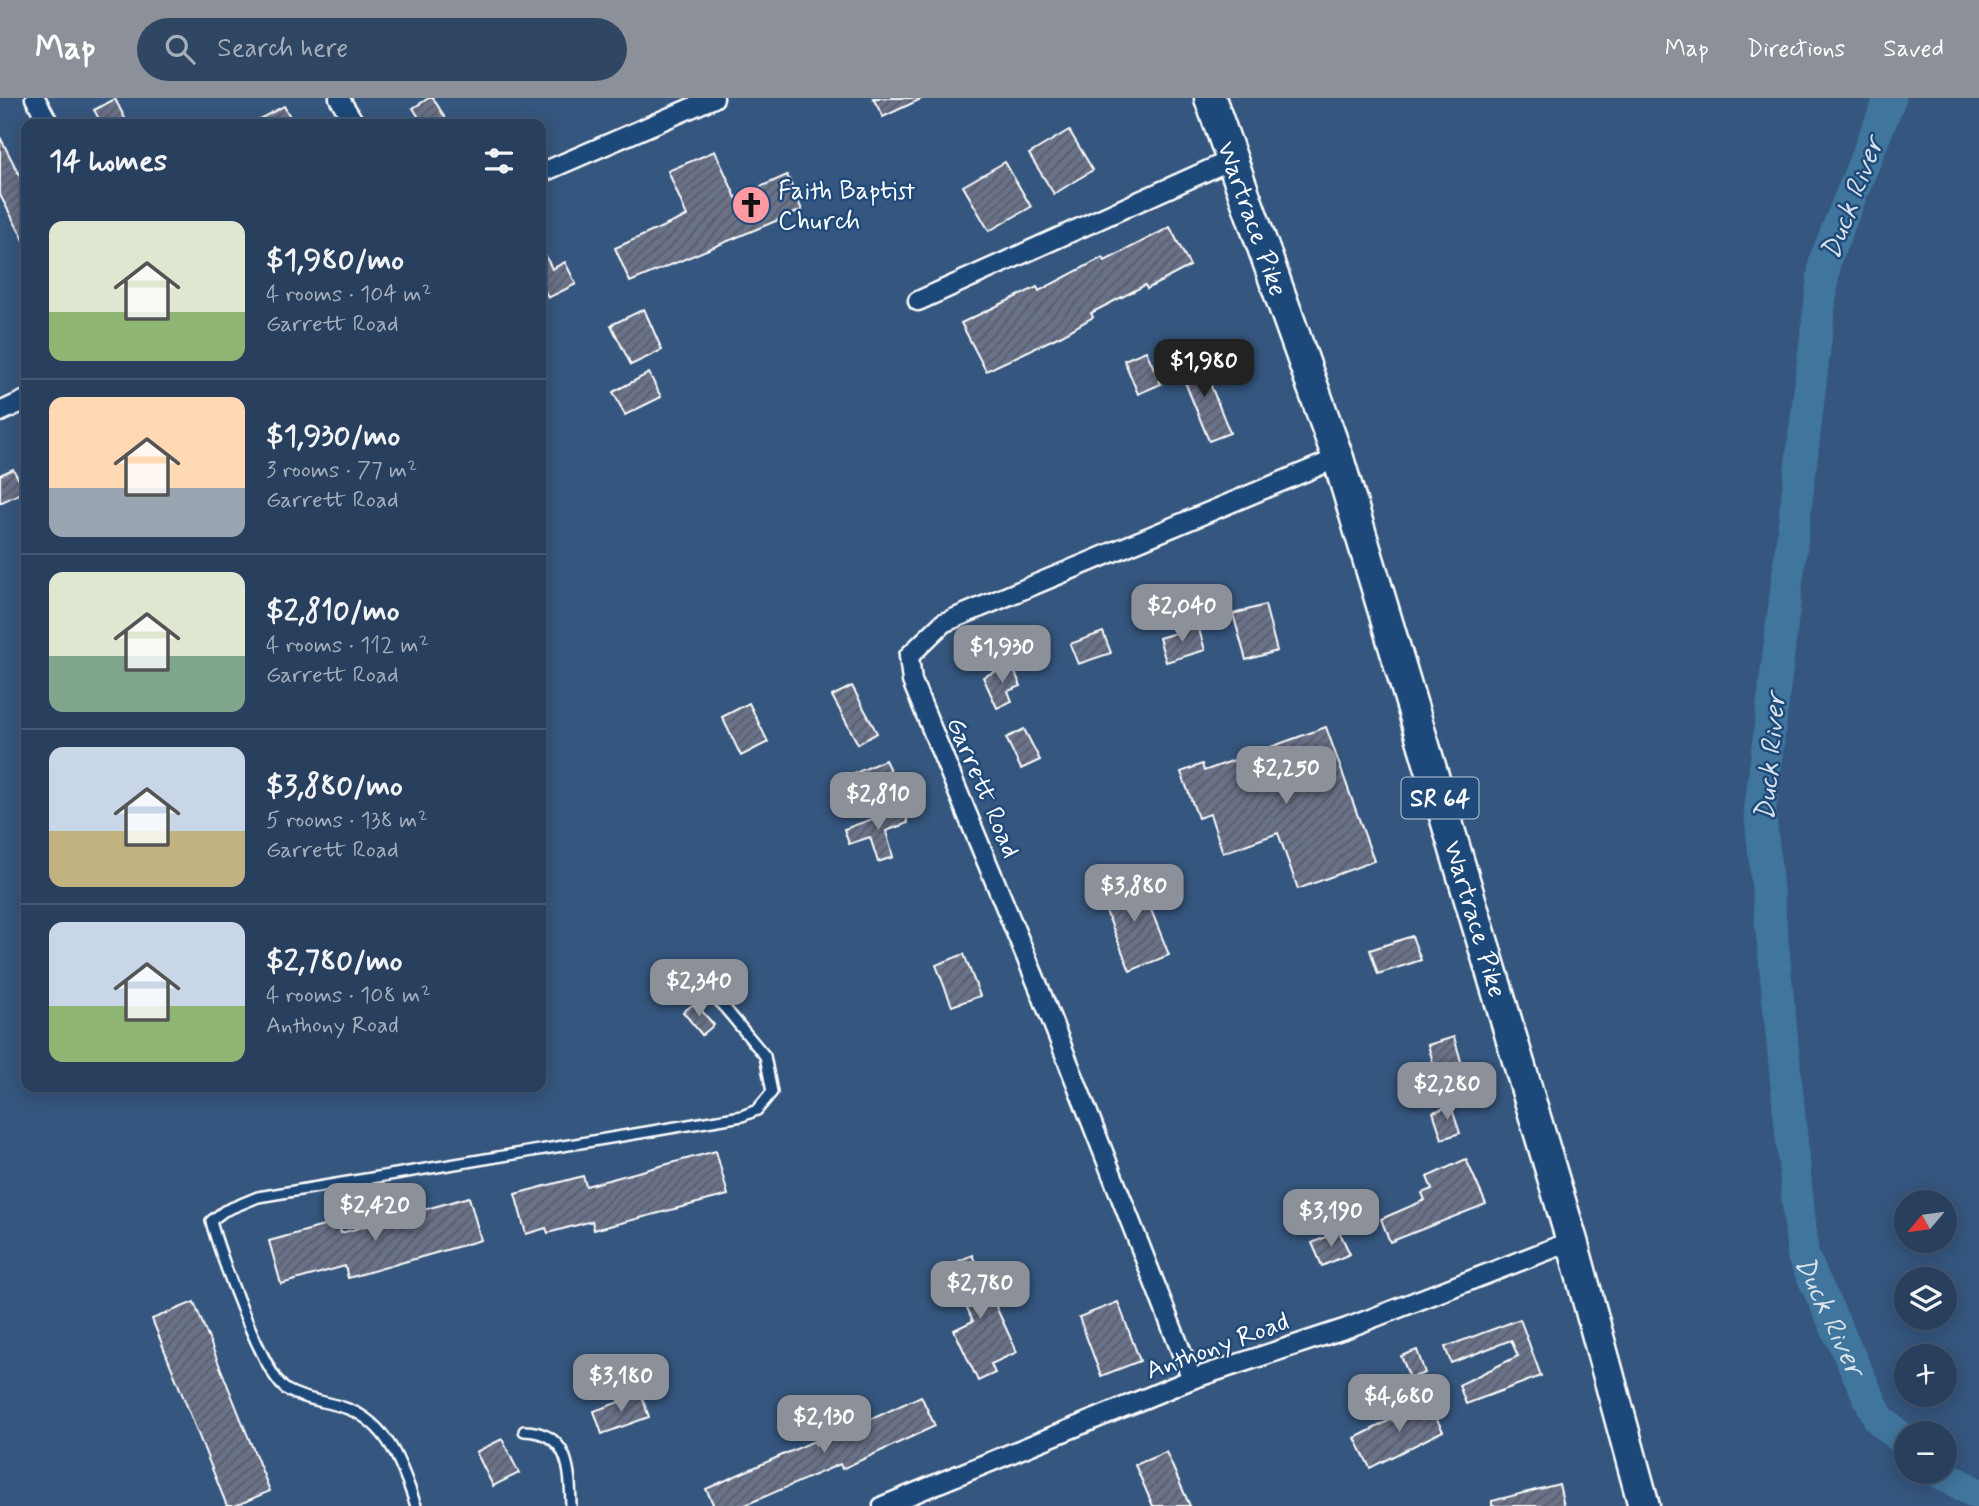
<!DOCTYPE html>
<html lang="en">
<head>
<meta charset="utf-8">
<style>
	:root { --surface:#28405e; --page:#304764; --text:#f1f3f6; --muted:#a5afbc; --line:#445973; --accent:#8c9099 }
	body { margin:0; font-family:Mynerve,sans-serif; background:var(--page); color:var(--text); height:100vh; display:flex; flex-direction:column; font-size:26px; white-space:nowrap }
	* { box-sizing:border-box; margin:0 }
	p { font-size:23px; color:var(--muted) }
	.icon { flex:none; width:38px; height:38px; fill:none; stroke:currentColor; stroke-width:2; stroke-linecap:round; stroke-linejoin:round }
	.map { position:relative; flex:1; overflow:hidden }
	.details { position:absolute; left:21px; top:21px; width:525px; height:973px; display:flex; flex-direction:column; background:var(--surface); border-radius:14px; box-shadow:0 4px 18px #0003,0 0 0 2px var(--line) }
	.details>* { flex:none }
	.needle { width:46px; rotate:241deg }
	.buttons { position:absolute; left:1894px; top:1092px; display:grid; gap:14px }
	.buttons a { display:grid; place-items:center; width:63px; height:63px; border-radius:50%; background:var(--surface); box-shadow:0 4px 18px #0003,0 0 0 2px var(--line); font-size:35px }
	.price { position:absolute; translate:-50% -60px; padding:0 16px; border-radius:14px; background:var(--accent); color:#fff; font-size:23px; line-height:46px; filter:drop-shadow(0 2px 4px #0008) }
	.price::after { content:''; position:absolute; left:50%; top:42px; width:21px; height:16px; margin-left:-10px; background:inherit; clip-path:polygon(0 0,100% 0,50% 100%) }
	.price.on { background:#222; color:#fff }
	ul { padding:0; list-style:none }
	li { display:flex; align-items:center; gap:21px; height:175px; padding:0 28px }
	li+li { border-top:2px solid var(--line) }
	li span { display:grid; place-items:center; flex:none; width:196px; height:140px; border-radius:14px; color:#555 }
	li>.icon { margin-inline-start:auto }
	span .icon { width:84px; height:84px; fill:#fffc; stroke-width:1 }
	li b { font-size:30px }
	h2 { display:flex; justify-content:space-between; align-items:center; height:84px; padding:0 28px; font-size:30px }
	header { display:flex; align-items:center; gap:42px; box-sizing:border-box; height:98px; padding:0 35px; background:var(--accent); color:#fff }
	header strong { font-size:33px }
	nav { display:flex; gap:38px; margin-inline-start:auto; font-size:24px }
	.search { width:490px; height:63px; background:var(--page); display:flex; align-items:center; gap:18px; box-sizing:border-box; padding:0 24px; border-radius:38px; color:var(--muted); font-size:26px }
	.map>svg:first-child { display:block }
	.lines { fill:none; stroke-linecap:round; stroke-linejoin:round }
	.river { stroke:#40759d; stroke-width:32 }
	.building { fill:url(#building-hatch); stroke:#fff; stroke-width:2 }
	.service-casing { stroke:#fff; stroke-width:14 }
	.minor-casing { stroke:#fff; stroke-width:23 }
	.primary-casing { stroke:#fff; stroke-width:35 }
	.service { stroke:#1f4a7a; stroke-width:9 }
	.minor { stroke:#1f4a7a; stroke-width:18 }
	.primary { stroke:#1f4a7a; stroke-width:30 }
	.labels { text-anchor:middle; stroke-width:5; stroke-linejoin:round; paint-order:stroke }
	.shield { fill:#1f4a7a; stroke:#bcc9d7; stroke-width:2 }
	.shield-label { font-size:24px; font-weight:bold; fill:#fff }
	.poi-label { font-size:26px; fill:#fff; stroke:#1f4a7a; text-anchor:start }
	.street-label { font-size:26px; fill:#fff; stroke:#1f4a7a }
	.water-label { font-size:28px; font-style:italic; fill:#d9e3eb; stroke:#1f4a7a }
</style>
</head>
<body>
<header>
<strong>Map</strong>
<div class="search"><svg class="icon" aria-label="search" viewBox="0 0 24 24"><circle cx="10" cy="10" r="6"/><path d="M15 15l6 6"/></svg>Search here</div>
<nav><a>Map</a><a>Directions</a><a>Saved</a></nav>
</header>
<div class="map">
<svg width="1979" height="1408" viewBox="0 0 1979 1408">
	<defs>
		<pattern id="building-hatch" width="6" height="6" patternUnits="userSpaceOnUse" patternTransform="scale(1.75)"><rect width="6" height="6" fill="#697289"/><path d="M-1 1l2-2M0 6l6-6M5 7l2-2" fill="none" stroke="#595d67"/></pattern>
	</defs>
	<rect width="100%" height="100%" fill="#35567e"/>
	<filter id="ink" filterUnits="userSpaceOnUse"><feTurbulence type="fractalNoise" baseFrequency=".0143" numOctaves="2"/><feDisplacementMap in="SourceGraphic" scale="14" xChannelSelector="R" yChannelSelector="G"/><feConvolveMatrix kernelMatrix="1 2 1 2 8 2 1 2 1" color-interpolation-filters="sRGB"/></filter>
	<g filter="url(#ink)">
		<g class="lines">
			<!-- river -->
			<g class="river">
				<path id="s1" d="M1890,0L1825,162L1760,713L1803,1158L1879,1321L1906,1344"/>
				<polyline points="1939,1374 1979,1397"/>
			</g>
		</g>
		<!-- building -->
		<g class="building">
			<polygon points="429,0 433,0 449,26 423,26 413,10"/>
			<polygon points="873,0 923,0 883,19"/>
			<polygon points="115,1 128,26 102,26 94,12"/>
			<polygon points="284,8 294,26 250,26"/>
			<polygon points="1069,32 1093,72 1054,96 1029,56"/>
			<polygon points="0,39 26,90 26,146 0,97"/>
			<polygon points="715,53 736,100 787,77 802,112 630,184 615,150 687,118 668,73"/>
			<polygon points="1005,64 1031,109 989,133 963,88"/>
			<polygon points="1170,129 1190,168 1147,191 1145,187 1091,215 1093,219 1062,237 986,273 961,225 1037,189 1039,193 1103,159 1105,163"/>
			<polygon points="541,148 552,171 565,164 576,186 548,200 541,185"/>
			<polygon points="644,211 662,252 631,267 611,227"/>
			<polygon points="1146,253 1161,286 1138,296 1124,262"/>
			<polygon points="1199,258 1230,335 1209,343 1178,267"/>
			<polygon points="649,275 661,299 625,317 613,294"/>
			<polygon points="13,371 25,393 0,405 0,377"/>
			<polygon points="1265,507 1277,553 1246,562 1233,516"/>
			<polygon points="1198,528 1205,552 1166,564 1159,540"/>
			<polygon points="1103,534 1111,555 1078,566 1070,546"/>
			<polygon points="1011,566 1021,588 1008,593 1012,603 997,610 983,579"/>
			<polygon points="852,588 877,635 858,646 832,598"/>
			<polygon points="749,605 768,644 741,658 722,619"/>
			<polygon points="1326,629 1374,763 1298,791 1278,735 1223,755 1210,716 1198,720 1181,674 1202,666 1204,673"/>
			<polygon points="1024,631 1040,662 1021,671 1006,640"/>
			<polygon points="885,662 892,676 871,685 874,691 859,698 856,690 841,697 835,684"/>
			<polygon points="903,710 908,725 886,733 893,759 878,764 870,739 849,746 844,731"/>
			<polygon points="1128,781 1130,788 1140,784 1169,857 1130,873 1098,793"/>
			<polygon points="1412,838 1421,862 1378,876 1370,852"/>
			<polygon points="964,856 980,898 952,908 936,867"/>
			<polygon points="695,905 714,927 702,937 683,914"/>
			<polygon points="1454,939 1466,980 1440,988 1428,947"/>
			<polygon points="1451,1008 1460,1035 1442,1041 1433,1014"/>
			<polygon points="716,1053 728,1097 594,1132 592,1123 548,1135 546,1130 526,1136 515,1096 583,1078 586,1088"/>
			<polygon points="1466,1061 1486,1106 1390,1144 1381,1121 1425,1102 1422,1095 1432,1091 1427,1079"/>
			<polygon points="469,1099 481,1142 348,1180 345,1168 281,1186 269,1143 338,1124 341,1135"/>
			<polygon points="1339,1133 1350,1156 1322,1168 1312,1145"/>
			<polygon points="972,1157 1017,1254 991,1266 995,1275 978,1283 954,1232 973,1223 948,1168"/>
			<polygon points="194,1204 270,1393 235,1408 227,1408 152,1221"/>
			<polygon points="1118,1204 1140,1263 1101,1278 1079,1219"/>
			<polygon points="1520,1221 1541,1278 1466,1306 1459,1287 1518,1258 1511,1242 1451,1265 1445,1249"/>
			<polygon points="1417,1252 1425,1275 1410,1280 1401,1258"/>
			<polygon points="641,1296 649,1319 602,1336 594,1313"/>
			<polygon points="921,1298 935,1328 842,1371 840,1366 743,1408 714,1408 706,1391 814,1343 816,1347"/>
			<polygon points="1427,1303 1443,1333 1370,1370 1355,1340"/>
			<polygon points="502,1341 519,1375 493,1388 476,1354"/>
			<polygon points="1166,1354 1190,1408 1153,1408 1135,1367"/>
			<polygon points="1559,1386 1564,1408 1492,1408 1492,1403"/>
		</g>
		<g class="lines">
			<defs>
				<g id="service">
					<path d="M524,1333C569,1334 570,1371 571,1408"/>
					<path d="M416,1408C403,1370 389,1326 348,1311C328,1303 306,1303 287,1292C264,1279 218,1152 211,1123L224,1113L258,1099L742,1018L757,1012L772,994L765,958L709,891"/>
				</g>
				<g id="minor">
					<polyline points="35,0 49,26"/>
					<polyline points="339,0 355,26"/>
					<polyline points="541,75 714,0"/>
					<polyline points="918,203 1233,61"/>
					<polyline points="0,314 26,302"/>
					<polyline points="1192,1281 1039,890 912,583 909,558 943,525 1338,360"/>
					<polyline points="883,1408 1192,1281 1347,1230 1572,1143"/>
				</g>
				<g id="primary">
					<path id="s2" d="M1210,0L1338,360L1572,1143L1644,1408"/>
				</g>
			</defs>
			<!-- service casing -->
			<use href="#service" class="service-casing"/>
			<!-- minor casing -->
			<use href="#minor" class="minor-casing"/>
			<!-- primary casing -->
			<use href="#primary" class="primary-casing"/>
			<!-- service -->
			<use href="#service" class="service"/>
			<!-- minor -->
			<use href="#minor" class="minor"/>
			<!-- primary -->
			<use href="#primary" class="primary"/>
		</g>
	</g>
	<!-- icons -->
	<defs>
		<symbol id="church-disc" viewBox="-11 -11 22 22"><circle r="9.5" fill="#ff9aa2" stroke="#1f4a7a"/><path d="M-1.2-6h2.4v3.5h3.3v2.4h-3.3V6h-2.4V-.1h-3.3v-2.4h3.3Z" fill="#111"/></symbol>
	</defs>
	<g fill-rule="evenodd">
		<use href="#church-disc" x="729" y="85" width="44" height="44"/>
	</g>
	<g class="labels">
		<!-- shield labels -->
		<rect class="shield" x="1401.5" y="679.5" width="77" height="41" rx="5"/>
		<g class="shield-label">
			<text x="1440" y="708">SR 64</text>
		</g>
		<!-- poi labels -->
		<g class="poi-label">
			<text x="778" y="101">Faith Baptist<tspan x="778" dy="30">Church</tspan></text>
		</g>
		<!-- street labels -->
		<g class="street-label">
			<text dy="9" stroke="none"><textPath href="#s2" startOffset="128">Wartrace Pike</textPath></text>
			<text transform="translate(984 689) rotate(67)" y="9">Garrett Road</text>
			<text dy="9" stroke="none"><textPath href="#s2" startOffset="863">Wartrace Pike</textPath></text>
			<text transform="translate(1217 1247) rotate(-20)" y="9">Anthony Road</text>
		</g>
		<!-- water labels -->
		<g class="water-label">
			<text transform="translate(1851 100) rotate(-69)" y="10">Duck River</text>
			<text transform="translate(1769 659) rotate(-85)" y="10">Duck River</text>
			<text dy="10" stroke="none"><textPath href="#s1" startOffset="1242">Duck River</textPath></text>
		</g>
	</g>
</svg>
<div class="buttons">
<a><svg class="needle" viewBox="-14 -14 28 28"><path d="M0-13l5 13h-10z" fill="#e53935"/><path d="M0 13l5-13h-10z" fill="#a5afbc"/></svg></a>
<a><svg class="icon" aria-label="layers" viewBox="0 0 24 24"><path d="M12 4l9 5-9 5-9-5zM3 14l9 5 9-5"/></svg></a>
<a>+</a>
<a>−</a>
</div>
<b class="price on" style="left:1204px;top:301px">$1,980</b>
<b class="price" style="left:1182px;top:546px">$2,040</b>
<b class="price" style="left:1002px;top:587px">$1,930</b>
<b class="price" style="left:1286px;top:708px">$2,250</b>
<b class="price" style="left:878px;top:734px">$2,810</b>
<b class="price" style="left:1134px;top:826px">$3,880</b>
<b class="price" style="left:699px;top:921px">$2,340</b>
<b class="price" style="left:1447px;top:1024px">$2,280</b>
<b class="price" style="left:375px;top:1145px">$2,420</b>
<b class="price" style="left:1331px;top:1151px">$3,190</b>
<b class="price" style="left:980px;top:1223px">$2,780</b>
<b class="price" style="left:621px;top:1316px">$3,180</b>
<b class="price" style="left:1399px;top:1336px">$4,680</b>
<b class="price" style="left:824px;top:1357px">$2,130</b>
<section class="details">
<h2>14 homes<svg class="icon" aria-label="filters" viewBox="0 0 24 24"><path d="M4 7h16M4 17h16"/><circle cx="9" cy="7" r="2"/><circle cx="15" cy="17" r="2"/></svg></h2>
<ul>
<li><span style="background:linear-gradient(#dfe7d0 65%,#8fb573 0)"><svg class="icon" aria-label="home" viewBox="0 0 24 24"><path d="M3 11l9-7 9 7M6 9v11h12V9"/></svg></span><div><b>$1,980/mo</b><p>4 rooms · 104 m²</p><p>Garrett Road</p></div></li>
<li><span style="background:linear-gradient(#ffd9b3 65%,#9aa5b1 0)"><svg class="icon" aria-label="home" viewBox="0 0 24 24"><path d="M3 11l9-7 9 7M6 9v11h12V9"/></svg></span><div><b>$1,930/mo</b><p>3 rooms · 77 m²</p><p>Garrett Road</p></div></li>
<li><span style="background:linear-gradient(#dfe7d0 60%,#7fa58c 0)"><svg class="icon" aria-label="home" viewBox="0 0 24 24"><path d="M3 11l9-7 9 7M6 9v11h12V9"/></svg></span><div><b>$2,810/mo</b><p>4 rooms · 112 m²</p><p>Garrett Road</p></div></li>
<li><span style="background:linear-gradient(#c9d6e8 60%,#c2b280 0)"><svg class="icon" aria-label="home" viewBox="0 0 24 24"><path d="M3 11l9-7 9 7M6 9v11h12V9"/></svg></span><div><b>$3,880/mo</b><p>5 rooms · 138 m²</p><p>Garrett Road</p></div></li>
<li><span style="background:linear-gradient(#c9d6e8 60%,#8fb573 0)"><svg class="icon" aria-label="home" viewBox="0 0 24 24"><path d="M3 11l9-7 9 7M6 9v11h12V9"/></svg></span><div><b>$2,780/mo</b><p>4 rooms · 108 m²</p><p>Anthony Road</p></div></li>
</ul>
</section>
</div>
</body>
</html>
